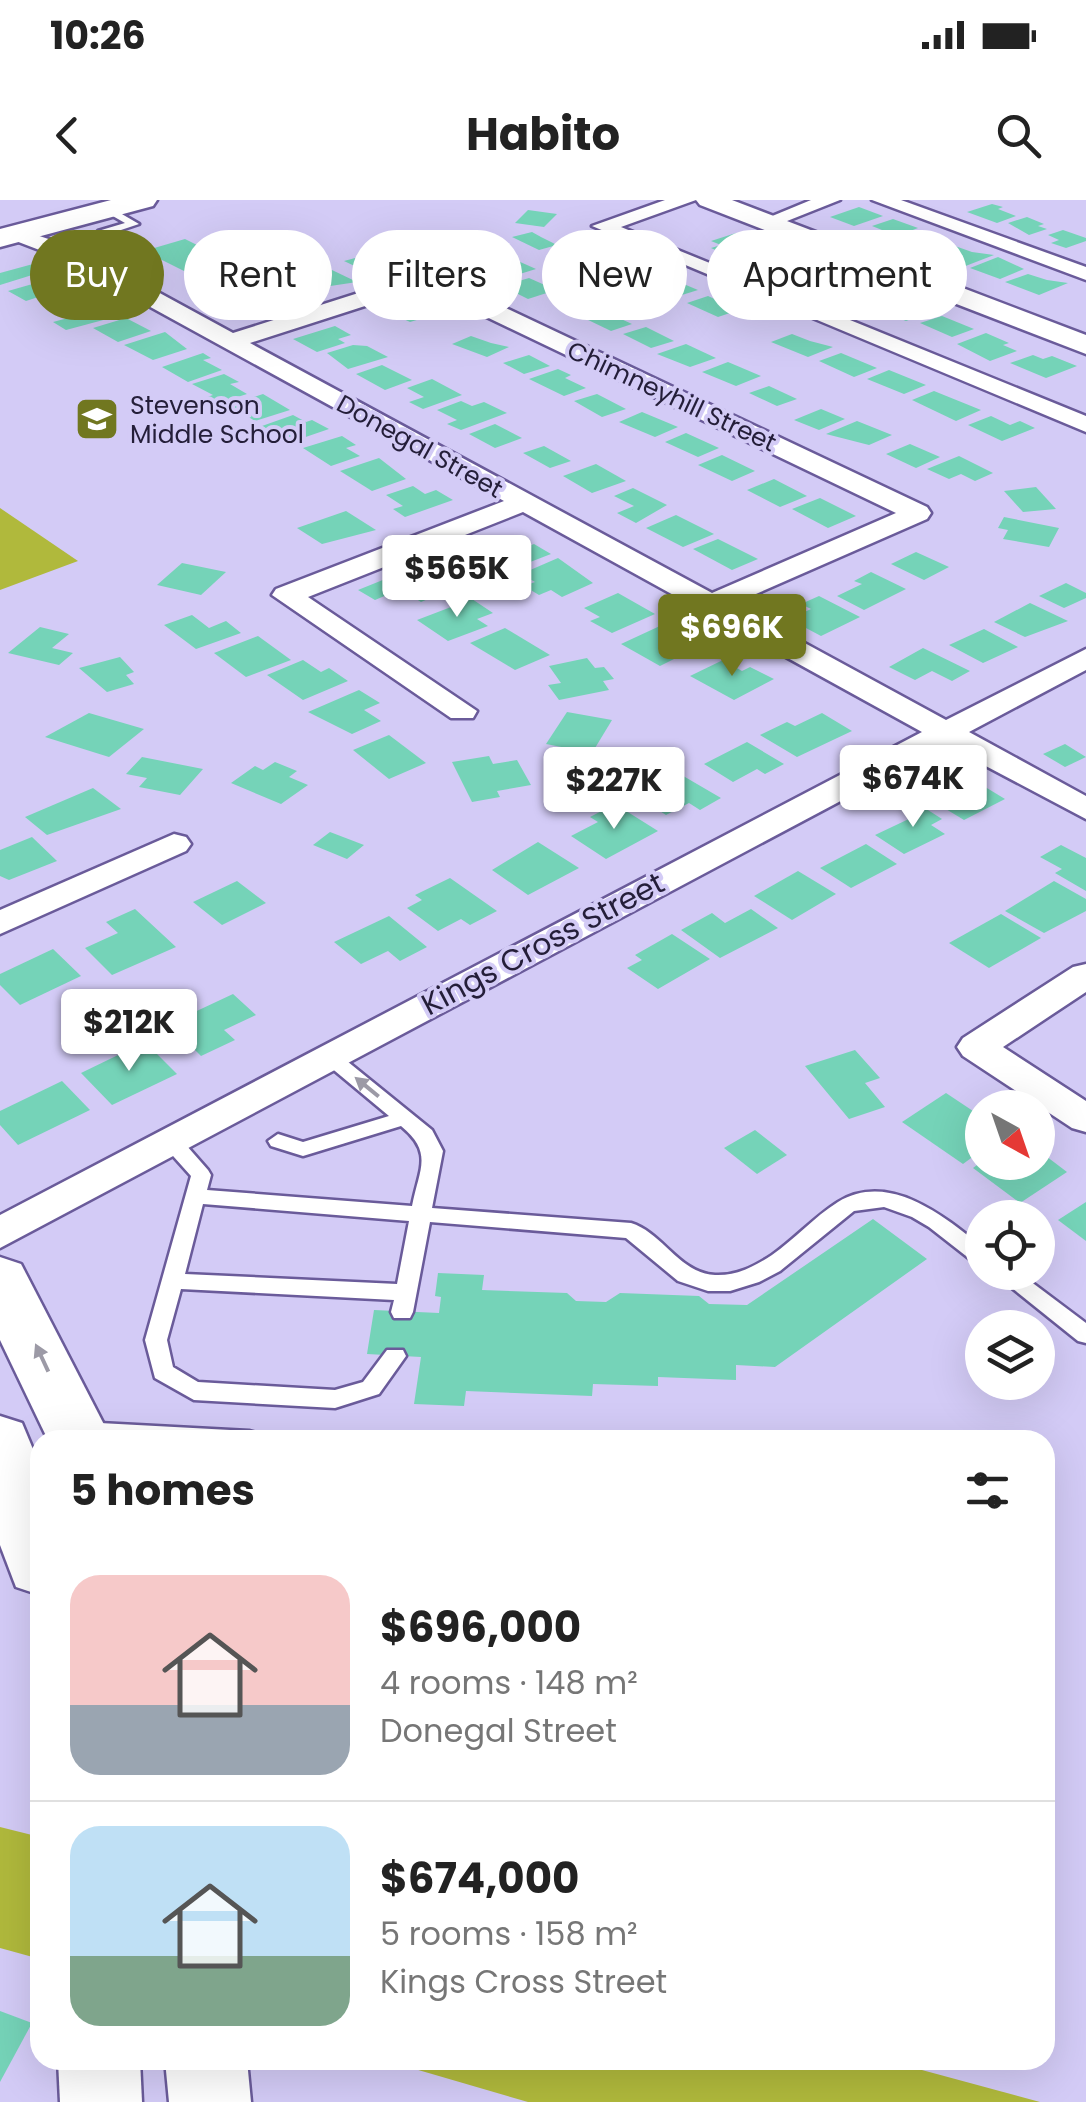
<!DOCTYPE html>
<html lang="en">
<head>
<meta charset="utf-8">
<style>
	:root { --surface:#fff; --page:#f2f2f2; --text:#222; --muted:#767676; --line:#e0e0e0; --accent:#717720 }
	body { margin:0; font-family:Poppins,sans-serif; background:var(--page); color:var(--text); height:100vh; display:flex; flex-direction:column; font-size:38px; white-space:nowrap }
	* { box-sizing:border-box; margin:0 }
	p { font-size:32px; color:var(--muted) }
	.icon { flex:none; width:55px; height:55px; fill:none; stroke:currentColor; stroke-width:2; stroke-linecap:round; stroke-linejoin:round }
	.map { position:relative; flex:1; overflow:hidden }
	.sheet { position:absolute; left:30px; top:1230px; width:1025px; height:640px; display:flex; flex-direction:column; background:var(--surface); border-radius:30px; box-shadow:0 10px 40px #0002 }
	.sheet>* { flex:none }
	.guide { position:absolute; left:30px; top:30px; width:1028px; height:90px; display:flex; gap:20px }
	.needle { width:65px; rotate:140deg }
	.controls { position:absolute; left:965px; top:890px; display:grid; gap:20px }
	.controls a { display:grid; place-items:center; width:90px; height:90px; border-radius:50%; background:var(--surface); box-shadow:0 10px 40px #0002; font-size:50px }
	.price { position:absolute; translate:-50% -85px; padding:0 22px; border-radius:10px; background:#fff; color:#222; font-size:32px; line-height:65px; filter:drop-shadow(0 2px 5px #0008) }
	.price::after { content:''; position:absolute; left:50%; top:60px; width:30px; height:22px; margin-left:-15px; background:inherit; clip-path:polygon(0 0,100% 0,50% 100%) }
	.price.selected { background:var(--accent); color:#fff }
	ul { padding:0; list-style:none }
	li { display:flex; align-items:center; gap:30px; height:250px; padding:0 40px }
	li+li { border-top:2px solid var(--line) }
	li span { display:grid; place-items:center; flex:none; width:280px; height:200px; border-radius:30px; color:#555 }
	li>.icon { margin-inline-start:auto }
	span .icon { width:120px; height:120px; fill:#fffc; stroke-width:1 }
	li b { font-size:42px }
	h2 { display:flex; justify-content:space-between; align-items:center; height:120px; padding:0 40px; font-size:42px }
	.tag { padding:0 35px; border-radius:45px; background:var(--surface); box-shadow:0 10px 40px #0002; font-size:35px; line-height:90px }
	.tag.selected { background:var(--accent); color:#fff }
	.status { display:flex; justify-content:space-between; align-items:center; height:70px; padding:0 50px; background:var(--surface); direction:ltr }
	.status svg { height:28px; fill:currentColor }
	header { display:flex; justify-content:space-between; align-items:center; height:130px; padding:0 40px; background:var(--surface); font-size:45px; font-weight:700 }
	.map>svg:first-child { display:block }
	.green { fill:#b0b93c }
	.building { fill:#75d3b8 }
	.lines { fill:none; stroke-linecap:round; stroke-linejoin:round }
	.service-casing { stroke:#6a5b9a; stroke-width:5 }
	.minor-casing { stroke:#6a5b9a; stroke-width:5 }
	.tertiary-casing { stroke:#6a5b9a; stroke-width:5 }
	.secondary-casing { stroke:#6a5b9a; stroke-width:5 }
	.service { fill:#fff; fill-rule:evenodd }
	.minor { fill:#fff; fill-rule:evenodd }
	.tertiary { fill:#fff; fill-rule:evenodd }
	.secondary { fill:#fff; fill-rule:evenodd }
	.oneway { fill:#9c9aa6 }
	.labels { text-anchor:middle; stroke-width:8; stroke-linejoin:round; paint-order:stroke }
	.far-street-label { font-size:25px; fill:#241e39; stroke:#d3cbf6 }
	.far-poi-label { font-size:25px; fill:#241e39; stroke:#d3cbf6; text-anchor:start }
	.street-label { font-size:30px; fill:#241e39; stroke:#d3cbf6 }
</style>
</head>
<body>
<div class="status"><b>10:26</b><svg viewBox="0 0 49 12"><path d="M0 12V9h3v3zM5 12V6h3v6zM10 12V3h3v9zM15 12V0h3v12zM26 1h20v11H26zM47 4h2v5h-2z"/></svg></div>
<header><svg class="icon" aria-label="back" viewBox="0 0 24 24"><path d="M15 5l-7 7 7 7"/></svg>Habito<svg class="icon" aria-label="search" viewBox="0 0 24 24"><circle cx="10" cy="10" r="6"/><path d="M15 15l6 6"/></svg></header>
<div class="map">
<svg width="1086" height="1902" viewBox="0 0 1086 1902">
	<rect width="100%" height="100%" fill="#d3cbf6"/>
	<!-- green -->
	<g class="green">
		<polygon points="0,308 78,361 0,390"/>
		<polygon points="0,1627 40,1637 40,1759 0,1748"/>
		<polygon points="384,1860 885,1860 1040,1902 528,1902"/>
	</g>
	<!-- building -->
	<g class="building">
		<polygon points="992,4 1003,7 998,9 1016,16 997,23 967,12"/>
		<polygon points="859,7 883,16 854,26 830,17"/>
		<polygon points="528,10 557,14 544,27 515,23"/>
		<polygon points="1027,17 1044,24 1038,26 1047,29 1029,35 1008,23"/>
		<polygon points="893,19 918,28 897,36 872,26"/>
		<polygon points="1063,30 1086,38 1086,41 1066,48 1051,43 1059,40 1048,35"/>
		<polygon points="927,31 952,44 927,53 888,44"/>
		<polygon points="532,32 541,37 557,45 539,50 512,37"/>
		<polygon points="736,33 758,42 722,53 711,48 721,45 711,41"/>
		<polygon points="185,39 233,63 192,75 144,51"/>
		<polygon points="469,40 488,47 481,49 498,55 481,62 445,49"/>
		<polygon points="421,41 433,51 393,61 379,49"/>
		<polygon points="773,44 794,52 766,61 747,63 733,57"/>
		<polygon points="955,46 972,52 994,55 963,67 930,55"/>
		<polygon points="585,47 612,59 590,65 562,54"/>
		<polygon points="370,54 388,63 363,70 344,61"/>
		<polygon points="509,57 536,69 510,77 483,66"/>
		<polygon points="998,57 1024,69 1000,79 970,68"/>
		<polygon points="627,62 652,72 634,78 609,68"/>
		<polygon points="33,64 45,71 0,85 0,73"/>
		<polygon points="801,66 818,73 837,76 810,85 774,75"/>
		<polygon points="332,70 357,82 317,88 299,80"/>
		<polygon points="1028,74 1047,80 1068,83 1039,95 1005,82"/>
		<polygon points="57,77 72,86 26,101 8,91"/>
		<polygon points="529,78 556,90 528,99 502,86"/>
		<polygon points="674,80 698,90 682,95 659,86"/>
		<polygon points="286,83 313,95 278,100 259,91"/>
		<polygon points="842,85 861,87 871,96 851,103 823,91"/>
		<polygon points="68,92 84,93 99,101 59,113 41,103"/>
		<polygon points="580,95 597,105 576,111 558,101"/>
		<polygon points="708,96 739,110 718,117 687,103"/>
		<polygon points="248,97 269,107 236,113 221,105"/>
		<polygon points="900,97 912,101 902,105 925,114 906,121 871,107"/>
		<polygon points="411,101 437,114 410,122 384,110"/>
		<polygon points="109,107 122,115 66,130 53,122"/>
		<polygon points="606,112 632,124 611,131 584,118"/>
		<polygon points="942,116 974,129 952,137 920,123"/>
		<polygon points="126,118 151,131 118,142 93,128"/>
		<polygon points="335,126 351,135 338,139 345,143 317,152 293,139"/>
		<polygon points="646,127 674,141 651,148 623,134"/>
		<polygon points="165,132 187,149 153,160 124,145"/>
		<polygon points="986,133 1009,143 1003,145 1017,151 990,161 957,144"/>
		<polygon points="792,134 810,141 833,147 808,157 771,142"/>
		<polygon points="471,136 491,143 509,147 487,157 452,144"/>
		<polygon points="686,144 716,158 690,167 657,154"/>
		<polygon points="353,145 367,146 388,157 348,169 327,153"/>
		<polygon points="203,153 211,158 203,160 222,170 188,182 162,167"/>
		<polygon points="841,153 877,168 854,177 819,161"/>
		<polygon points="529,155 550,166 524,174 503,163"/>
		<polygon points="1033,155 1043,159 1052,156 1077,166 1046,178 1010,163"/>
		<polygon points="728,162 761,176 736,186 702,172"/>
		<polygon points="382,165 412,180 385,190 356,174"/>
		<polygon points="558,169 571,175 565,178 586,188 564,196 529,179"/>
		<polygon points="889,170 926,185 904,194 867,179"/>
		<polygon points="224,174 239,182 230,184 247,194 209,206 198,200 213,195 192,184"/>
		<polygon points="432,179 462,195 423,209 409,202 424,197 407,188"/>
		<polygon points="769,186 797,199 777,206 749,193"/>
		<polygon points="934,191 981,210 956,221 912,200"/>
		<polygon points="263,194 290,210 255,221 229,205"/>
		<polygon points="597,194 626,209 602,217 574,201"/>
		<polygon points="461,201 472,206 484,202 507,213 461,230 447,224 457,220 437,210"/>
		<polygon points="821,209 845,219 819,230 794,220"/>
		<polygon points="642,212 678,227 655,237 619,222"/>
		<polygon points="293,215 306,222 312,220 329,229 291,242 262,226"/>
		<polygon points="991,216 1010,225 1020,221 1035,228 1002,241 968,225"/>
		<polygon points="857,221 892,235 869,245 826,234"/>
		<polygon points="495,224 522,238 495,248 469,234"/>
		<polygon points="686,233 719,248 698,257 665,242"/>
		<polygon points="342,236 356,245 346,248 360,256 331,266 303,248"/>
		<polygon points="910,244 940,257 916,268 886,254"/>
		<polygon points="544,246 571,261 550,268 523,253"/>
		<polygon points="722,255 755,271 732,281 698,265"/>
		<polygon points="959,256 993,273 975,281 961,274 949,279 927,269"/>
		<polygon points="379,258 406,279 372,291 340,271"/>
		<polygon points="596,264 626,281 592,293 563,276"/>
		<polygon points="774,279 807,296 780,307 747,290"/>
		<polygon points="413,286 425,294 436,290 453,300 405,317 393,309 403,306 386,295"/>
		<polygon points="1036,287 1056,309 1023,312 1004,291"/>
		<polygon points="633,288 667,305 636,323 617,313 634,306 614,296"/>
		<polygon points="820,298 856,316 828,328 792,309"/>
		<polygon points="346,311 376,330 322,344 297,328"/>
		<polygon points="676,315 714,334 683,347 646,328"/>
		<polygon points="1004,317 1059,328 1049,347 1003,339 1008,330 998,328"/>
		<polygon points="500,336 521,349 534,344 551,354 512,369 475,346"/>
		<polygon points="718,339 758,359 732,370 693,349"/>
		<polygon points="916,352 949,367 924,380 891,364"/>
		<polygon points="558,358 593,383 562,397 551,390 539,395 524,386 535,382 521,374"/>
		<polygon points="182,363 226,372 201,395 157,385"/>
		<polygon points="410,369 447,391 421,402 401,389 375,400 358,390"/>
		<polygon points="871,372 906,389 864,410 837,396 862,384 854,381"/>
		<polygon points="1066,383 1086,393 1086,398 1064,408 1039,396"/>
		<polygon points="618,393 655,414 612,433 590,421 600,417 584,408"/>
		<polygon points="819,396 860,417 821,436 789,419 811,409 801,404"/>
		<polygon points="472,399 493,413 477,419 488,426 448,441 417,420"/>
		<polygon points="1030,403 1068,421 1025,437 994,422"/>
		<polygon points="192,415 209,428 226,421 241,433 196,449 164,425"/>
		<polygon points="662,425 684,437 669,443 686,453 660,466 621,444"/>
		<polygon points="40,427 69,434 52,448 73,453 59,465 8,453"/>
		<polygon points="505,428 550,455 515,470 470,443"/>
		<polygon points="984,429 1018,447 983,463 949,445"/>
		<polygon points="258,436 291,460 246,477 214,453"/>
		<polygon points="923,448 970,471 952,481 932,471 915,480 889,467"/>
		<polygon points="120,457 134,472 126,475 134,484 107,492 79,468"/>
		<polygon points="587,458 595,468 604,467 614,479 603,481 609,490 559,500 548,485 561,483 549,466"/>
		<polygon points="303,460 321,472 329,468 348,481 303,500 267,475"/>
		<polygon points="723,460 742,471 750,467 774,479 734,500 690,476"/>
		<polygon points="359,490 380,503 364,510 381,521 352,534 308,512"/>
		<polygon points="567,512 612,520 592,553 546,544"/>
		<polygon points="89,513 144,529 109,557 45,537"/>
		<polygon points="822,513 852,531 797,557 760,535 787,522 795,526"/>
		<polygon points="389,535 426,563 389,579 353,550"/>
		<polygon points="747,542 784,564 765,574 757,569 733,582 704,564"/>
		<polygon points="1065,544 1086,557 1065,567 1043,554"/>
		<polygon points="489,556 493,564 517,560 531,585 497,591 500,597 472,602 452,562"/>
		<polygon points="142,557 203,569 180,595 139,587 147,578 126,574"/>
		<polygon points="275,562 297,571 289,577 308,585 281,604 231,583 255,566 263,570"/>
		<polygon points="673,570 721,598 700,610 689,603 666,615 630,592"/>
		<polygon points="967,576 1005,599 964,620 926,597"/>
		<polygon points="93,588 121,609 47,635 25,617"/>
		<polygon points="917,603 942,619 931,625 945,634 904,654 875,635 913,617 902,610"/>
		<polygon points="615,604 658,631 606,659 571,636 598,622 590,617"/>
		<polygon points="330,632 364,645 347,659 313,645"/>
		<polygon points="32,637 57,661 9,680 0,676 0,650"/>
		<polygon points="538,642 579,668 528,695 492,670"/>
		<polygon points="866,644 897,664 851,688 820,668"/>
		<polygon points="1061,645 1086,658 1086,691 1055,673 1062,669 1040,657"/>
		<polygon points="798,671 836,694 792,720 754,696"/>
		<polygon points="450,678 497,711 470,725 461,719 438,731 407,708 422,700 415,695"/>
		<polygon points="237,681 266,703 222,725 193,702"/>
		<polygon points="1054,681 1086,699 1086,711 1044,733 1005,711"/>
		<polygon points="135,709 176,747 112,775 85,748 118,733 106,722"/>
		<polygon points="751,709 778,728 720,758 681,730 712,713 725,723"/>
		<polygon points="1001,714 1041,738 989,768 949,743"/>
		<polygon points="389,716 427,747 400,761 388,751 361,764 334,742"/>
		<polygon points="672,734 710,759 658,789 627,768 642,760 635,755"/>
		<polygon points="53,749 81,776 20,805 0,785 0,774"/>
		<polygon points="233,794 256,815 224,830 235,840 201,856 169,824"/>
		<polygon points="145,842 177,874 112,905 81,873"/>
		<polygon points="855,850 880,878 865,883 885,907 849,919 805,866"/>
		<polygon points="62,881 90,910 18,945 0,925 0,911"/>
		<polygon points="946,893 982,917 982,950 963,964 902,922"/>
		<polygon points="755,930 787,955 757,974 724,948"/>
		<polygon points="1038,950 1067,972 1020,1003 973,968 981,962 1038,962"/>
		<polygon points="1086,1002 1086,1041 1058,1020"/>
		<polygon points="873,1019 927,1059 775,1167 736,1165 736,1180 658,1177 658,1186 593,1184 592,1196 466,1191 464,1206 414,1204 421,1157 367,1154 374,1110 439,1113 441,1097 435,1096 438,1073 484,1075 482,1090 567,1093 576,1101 606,1102 620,1093 699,1096 709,1104 747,1105"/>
		<polygon points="0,1811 32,1823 0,1882"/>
	</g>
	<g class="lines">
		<defs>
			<g id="service">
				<polygon points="108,6 139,24 109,34 119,46 114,54 77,62 77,58 109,46 98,31 125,23 104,11"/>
				<path d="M330,851L337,853L432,930L443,951L432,1008L631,1023C663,1033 679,1073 715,1075C736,1076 754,1067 772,1055C795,1039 814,1017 838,1002C889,971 944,1016 982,1047V1066L975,1063L929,1027L912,1017L884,1007L854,1011L780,1071L759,1082L730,1091H708L678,1081L626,1038L430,1022L413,1112L410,1118H394L391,1112L394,1100L181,1089L167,1140L173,1167L198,1182L335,1190L363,1182L387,1150H403L406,1156L379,1194L335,1208L194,1200L155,1178L145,1140L191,976L165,947L162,942L165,937H179L208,970L211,975L207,990L412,1006C419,969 434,953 401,926L303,956L271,946L268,941L278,934L303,942L389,916L323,861L320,857ZM203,1004L409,1021L397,1084L185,1074Z"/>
				<polygon points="992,1072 1018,1072 1086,1123 1086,1143 1078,1141"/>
				<polygon points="81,1222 249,1231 257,1233 261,1240 81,1240 73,1237 70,1231 73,1225"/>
			</g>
			<g id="minor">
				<polygon points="665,0 696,0 621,27 1086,216 1086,232 592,26"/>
				<polygon points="811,0 840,0 772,27 758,27 755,23"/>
				<polygon points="872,0 901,0 1086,67 1086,80"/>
				<path d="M15,28L79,49L233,133L418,74H434L927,307L931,313L927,319L733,404L946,520L1086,449V470L969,532L1086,596V619L946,545L0,1048V1015L922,532L523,312L308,397L477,511L473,518H451L272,395L276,389L504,301L63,59L8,38L5,34ZM424,87L896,313L712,393L250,143Z"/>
				<polygon points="174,634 186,637 191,644 186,651 0,734 0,710"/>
				<polygon points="1086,764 1086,792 1003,847 1086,901 1086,932 1072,928 963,856 957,847 963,838 1073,767"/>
			</g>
			<polygon id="tertiary" points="696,0 732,0 1086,135 1086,154 700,5"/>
			<g id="secondary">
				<polygon points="111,0 157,0 153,6 0,47 0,29"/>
				<polygon points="0,1057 21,1064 112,1240 48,1240 0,1140"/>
				<polygon points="0,1216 22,1223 40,1266 40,1395 16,1387 0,1345"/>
				<polygon points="58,1860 140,1860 142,1902 60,1902"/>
				<polygon points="165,1860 247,1860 251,1902 169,1902"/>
			</g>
		</defs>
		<!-- service casing -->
		<use href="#service" class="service-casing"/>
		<!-- minor casing -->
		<use href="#minor" class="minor-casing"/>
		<!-- tertiary casing -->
		<use href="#tertiary" class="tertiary-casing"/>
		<!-- secondary casing -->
		<use href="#secondary" class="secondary-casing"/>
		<!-- service -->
		<use href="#service" class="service"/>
		<!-- minor -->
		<use href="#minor" class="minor"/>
		<!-- tertiary -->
		<use href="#tertiary" class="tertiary"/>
		<!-- secondary -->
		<use href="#secondary" class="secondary"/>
	</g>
	<!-- one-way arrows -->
	<defs><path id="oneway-solid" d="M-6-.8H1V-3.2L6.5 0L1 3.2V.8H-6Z" transform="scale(2.5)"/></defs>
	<g class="oneway">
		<use href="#oneway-solid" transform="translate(367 887) rotate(-141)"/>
		<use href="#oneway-solid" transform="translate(42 1158) rotate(-115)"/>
	</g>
	<!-- icons -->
	<defs>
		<symbol id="school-square" viewBox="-11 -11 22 22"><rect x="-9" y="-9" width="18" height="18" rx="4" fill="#717720" stroke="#d3cbf6"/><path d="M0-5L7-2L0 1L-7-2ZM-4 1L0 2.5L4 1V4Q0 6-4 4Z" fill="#fff"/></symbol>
	</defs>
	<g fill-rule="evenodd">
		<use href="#school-square" x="72" y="194" width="50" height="50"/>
	</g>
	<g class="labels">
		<!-- far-street labels -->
		<g class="far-street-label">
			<text transform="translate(672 196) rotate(25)" y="9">Chimneyhill Street</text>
			<text transform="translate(420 246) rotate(29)" y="9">Donegal Street</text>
		</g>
		<!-- far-poi labels -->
		<g class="far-poi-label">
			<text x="130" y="214">Stevenson<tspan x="130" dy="29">Middle School</tspan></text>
		</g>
		<!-- street labels -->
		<g class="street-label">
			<text transform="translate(543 744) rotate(-28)" y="10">Kings Cross Street</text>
		</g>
	</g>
</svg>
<div class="controls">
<a><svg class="needle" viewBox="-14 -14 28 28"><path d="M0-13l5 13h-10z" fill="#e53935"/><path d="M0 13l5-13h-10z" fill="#767676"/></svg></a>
<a><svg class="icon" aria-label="locate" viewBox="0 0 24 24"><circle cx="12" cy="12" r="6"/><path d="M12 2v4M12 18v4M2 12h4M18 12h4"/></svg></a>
<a><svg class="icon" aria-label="layers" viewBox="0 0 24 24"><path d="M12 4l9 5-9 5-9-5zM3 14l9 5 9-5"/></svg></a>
</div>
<b class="price" style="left:457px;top:420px">$565K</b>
<b class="price selected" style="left:732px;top:479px">$696K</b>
<b class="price" style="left:913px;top:630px">$674K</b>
<b class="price" style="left:614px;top:632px">$227K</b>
<b class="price" style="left:129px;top:874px">$212K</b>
<div class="guide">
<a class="tag selected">Buy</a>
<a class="tag">Rent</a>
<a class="tag">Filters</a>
<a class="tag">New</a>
<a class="tag">Apartment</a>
</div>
<section class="sheet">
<h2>5 homes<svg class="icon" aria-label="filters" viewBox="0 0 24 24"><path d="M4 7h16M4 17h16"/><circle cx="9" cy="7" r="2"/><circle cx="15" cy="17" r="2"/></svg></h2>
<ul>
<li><span style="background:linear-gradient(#f6c9c9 65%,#9aa5b1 0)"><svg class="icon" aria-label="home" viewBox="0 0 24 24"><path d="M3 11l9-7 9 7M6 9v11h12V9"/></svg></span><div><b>$696,000</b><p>4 rooms · 148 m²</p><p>Donegal Street</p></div></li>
<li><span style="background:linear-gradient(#bfe0f5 65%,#7fa58c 0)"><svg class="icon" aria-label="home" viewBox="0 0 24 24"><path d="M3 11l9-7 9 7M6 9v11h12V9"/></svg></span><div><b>$674,000</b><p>5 rooms · 158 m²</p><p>Kings Cross Street</p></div></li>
</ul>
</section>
</div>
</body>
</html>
